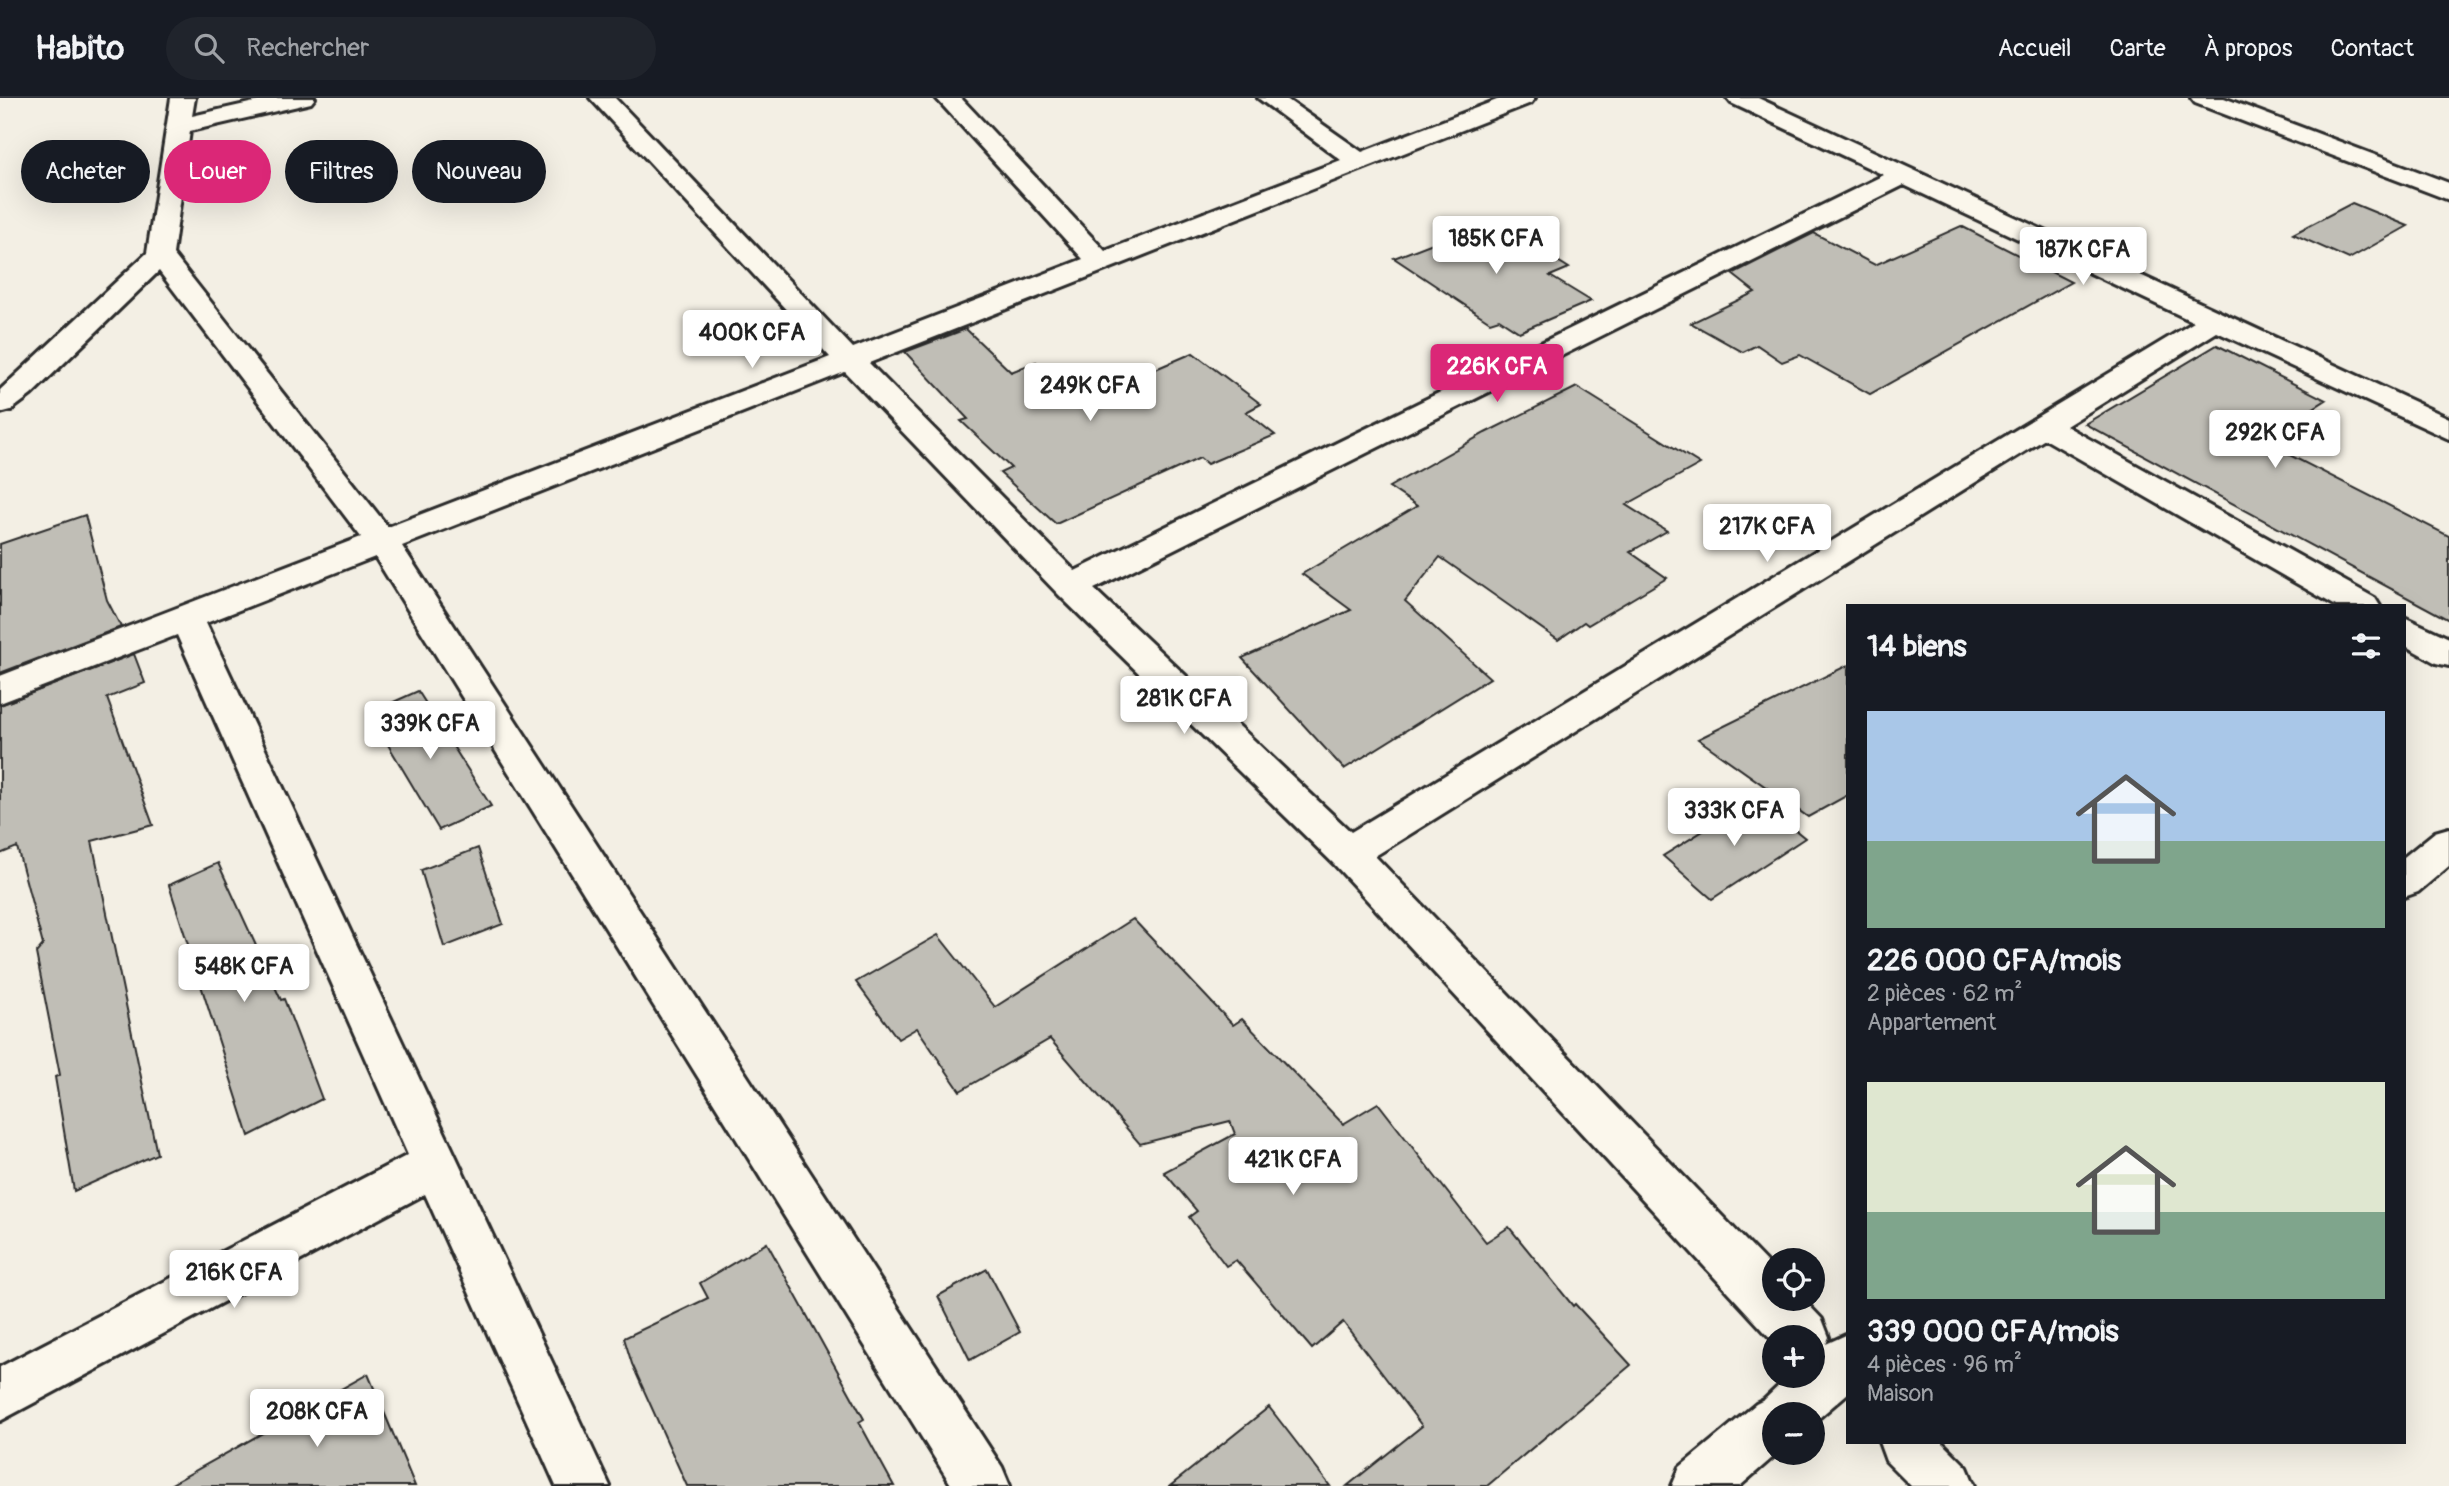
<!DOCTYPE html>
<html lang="fr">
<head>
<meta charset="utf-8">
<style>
	:root { --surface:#171b24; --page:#20242c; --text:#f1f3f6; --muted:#9ea1a6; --line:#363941; --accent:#db2777 }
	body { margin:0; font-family:Pangolin,sans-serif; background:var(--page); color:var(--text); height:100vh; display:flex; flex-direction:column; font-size:26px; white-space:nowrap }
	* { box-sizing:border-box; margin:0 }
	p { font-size:23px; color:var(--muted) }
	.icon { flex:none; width:38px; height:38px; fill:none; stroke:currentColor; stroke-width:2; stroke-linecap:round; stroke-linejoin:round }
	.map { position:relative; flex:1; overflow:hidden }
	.details { position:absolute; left:1846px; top:506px; width:560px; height:840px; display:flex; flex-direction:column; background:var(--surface); border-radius:0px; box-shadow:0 7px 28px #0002 }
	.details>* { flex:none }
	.top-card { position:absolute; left:21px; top:42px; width:665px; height:63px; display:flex; gap:14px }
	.fabs { position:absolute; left:1762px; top:1150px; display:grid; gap:14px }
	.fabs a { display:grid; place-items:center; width:63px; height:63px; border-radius:50%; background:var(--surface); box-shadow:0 7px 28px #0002; font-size:35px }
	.price { position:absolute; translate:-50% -60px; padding:0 16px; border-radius:7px; background:#fff; color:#222; font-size:23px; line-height:46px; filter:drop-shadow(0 2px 4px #0008) }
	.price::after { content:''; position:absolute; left:50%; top:42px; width:21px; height:16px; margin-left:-10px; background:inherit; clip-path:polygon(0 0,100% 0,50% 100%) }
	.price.on { background:var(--accent); color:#fff }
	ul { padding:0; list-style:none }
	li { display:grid; align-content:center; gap:14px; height:371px; padding:0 21px }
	li span { display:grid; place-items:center; height:217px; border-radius:0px; color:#555 }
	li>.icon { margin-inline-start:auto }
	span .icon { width:126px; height:126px; fill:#fffc; stroke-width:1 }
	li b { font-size:30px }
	h2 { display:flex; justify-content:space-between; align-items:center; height:84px; padding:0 21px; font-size:30px }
	.chip { padding:0 24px; border-radius:32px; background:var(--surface); box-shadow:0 7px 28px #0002; font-size:24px; line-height:63px }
	.chip.on { background:var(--accent); color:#fff }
	header { display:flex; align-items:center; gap:42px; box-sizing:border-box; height:98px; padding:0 35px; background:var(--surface); border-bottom:2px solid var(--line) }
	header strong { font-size:33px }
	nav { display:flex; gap:38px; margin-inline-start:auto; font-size:24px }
	.search { width:490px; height:63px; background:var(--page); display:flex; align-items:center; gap:18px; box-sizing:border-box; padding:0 24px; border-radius:38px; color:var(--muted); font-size:26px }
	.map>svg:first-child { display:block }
	.building { fill:#c0beb6; stroke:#2b2b2b; stroke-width:2 }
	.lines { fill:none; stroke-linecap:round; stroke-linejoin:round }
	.minor-casing { stroke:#2b2b2b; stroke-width:6 }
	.minor { fill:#fbf7ec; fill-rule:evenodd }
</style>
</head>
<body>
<header>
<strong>Habito</strong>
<div class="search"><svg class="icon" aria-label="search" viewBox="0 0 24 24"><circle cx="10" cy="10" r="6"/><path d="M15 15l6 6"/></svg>Rechercher</div>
<nav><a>Accueil</a><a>Carte</a><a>À propos</a><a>Contact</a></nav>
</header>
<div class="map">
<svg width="2449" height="1388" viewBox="0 0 2449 1388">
	<rect width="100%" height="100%" fill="#f3efe4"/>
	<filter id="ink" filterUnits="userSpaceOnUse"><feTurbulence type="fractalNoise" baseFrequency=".0143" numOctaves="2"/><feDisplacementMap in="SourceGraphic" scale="14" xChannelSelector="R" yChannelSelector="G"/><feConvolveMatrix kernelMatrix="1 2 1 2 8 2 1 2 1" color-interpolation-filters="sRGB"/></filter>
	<g filter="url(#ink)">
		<!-- building -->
		<g class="building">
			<polygon points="2352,105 2408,128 2349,161 2293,136"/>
			<polygon points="1492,122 1569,170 1550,178 1591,203 1519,234 1499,221 1490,224 1394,160"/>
			<polygon points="1961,128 2071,184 1870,296 1800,257 1782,264 1757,247 1743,254 1691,225 1755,194 1732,176 1814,135 1875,167"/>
			<polygon points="966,231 1011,274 1036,264 1081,303 1193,255 1261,306 1246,314 1275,337 1207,366 1200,360 1056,426 1000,375 1011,370 961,323 968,321 905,254"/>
			<polygon points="2217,247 2326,302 2262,343 2449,438 2449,522 2085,326"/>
			<polygon points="1577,289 1700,366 1626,407 1667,433 1630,454 1667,480 1588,527 1584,524 1558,542 1440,459 1405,503 1490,580 1344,671 1242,560 1351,512 1302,476 1417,408 1389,389 1485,335"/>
			<polygon points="85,417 107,502 121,529 0,575 0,446"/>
			<polygon points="134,556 145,585 107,600 153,727 92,743 157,1056 74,1093 55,979 60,977 36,855 43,847 17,749 0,756 0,607"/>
			<polygon points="1848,567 1848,697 1808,719 1698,641"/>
			<polygon points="418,593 491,708 439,732 369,615"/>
			<polygon points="1756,700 1805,740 1712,801 1663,758"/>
			<polygon points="478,750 503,826 444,849 421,772"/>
			<polygon points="218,765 281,902 284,901 322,1001 249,1038 169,787"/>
			<polygon points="1133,821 1233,927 1242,921 1343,1026 1378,1005 1486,1144 1509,1129 1573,1208 1575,1206 1631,1267 1487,1388 1347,1388 1422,1328 1343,1224 1312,1251 1236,1162 1226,1168 1189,1119 1197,1113 1164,1074 1235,1036 1230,1023 1140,1046 1050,941 960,993 917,930 898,941 856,884 938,837 995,909"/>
			<polygon points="767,1145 864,1321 859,1324 894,1388 687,1388 632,1266 624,1240 708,1200 700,1185"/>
			<polygon points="987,1171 1020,1234 970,1262 938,1198"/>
			<polygon points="368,1276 415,1388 168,1388"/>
			<polygon points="1269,1309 1330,1388 1170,1388"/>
		</g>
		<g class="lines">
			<defs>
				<g id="minor">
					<path d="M171,0H195L192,18L272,0H315L311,5L190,33L173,156L388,429L830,259L590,0H615L853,250L1083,161L936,0H961L1105,153L1341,62L1258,0H1285L1362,54L1502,0H1535L1531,5L869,265L1075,473L1884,77L1731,5L1727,0H1758L2449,320V341L2217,234L2066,328L2375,500L2380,508H2336L2045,341L1375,758L1774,1172V1200H1802L1822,1221L1829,1239L1826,1246L1848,1236V1295L1813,1325V1316H1774V1354H1779L1740,1388H1672L1680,1369L1756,1306L1764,1302L1789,1278H1813V1239H1774V1244L1334,766L1059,497L845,274L402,448L1002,1369L1010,1388H952L375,459L206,525L610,1388H556L425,1096L0,1323V1269L408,1057L177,537L0,605V578L361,439L159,173L31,297L11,312L0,315V292L147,155ZM1904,87L2194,224L1351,734L1094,491Z"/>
					<polygon points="2191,0 2224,0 2449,85 2449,102 2195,5"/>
					<polygon points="2404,519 2449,540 2449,568 2436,565 2404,547"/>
					<polygon points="2449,730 2449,768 2418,794 2404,799 2404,759 2435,734"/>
					<polygon points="1879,1344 1942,1344 1967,1369 1975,1388 1911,1388 1886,1363"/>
				</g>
			</defs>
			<!-- minor casing -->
			<use href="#minor" class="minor-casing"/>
			<!-- minor -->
			<use href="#minor" class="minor"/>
		</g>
	</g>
</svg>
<div class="fabs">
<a><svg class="icon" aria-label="locate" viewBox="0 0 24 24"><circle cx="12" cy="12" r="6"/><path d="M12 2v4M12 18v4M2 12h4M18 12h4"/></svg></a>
<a>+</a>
<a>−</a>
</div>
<b class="price" style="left:1496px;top:178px">185K CFA</b>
<b class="price" style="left:2083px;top:189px">187K CFA</b>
<b class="price" style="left:752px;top:272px">400K CFA</b>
<b class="price on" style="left:1497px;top:306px">226K CFA</b>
<b class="price" style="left:1090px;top:325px">249K CFA</b>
<b class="price" style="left:2275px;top:372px">292K CFA</b>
<b class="price" style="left:1767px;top:466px">217K CFA</b>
<b class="price" style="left:1184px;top:638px">281K CFA</b>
<b class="price" style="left:430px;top:663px">339K CFA</b>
<b class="price" style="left:1734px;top:750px">333K CFA</b>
<b class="price" style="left:244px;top:906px">548K CFA</b>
<b class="price" style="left:1293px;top:1099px">421K CFA</b>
<b class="price" style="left:234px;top:1212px">216K CFA</b>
<b class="price" style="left:317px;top:1351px">208K CFA</b>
<div class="top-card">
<a class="chip">Acheter</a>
<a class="chip on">Louer</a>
<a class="chip">Filtres</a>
<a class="chip">Nouveau</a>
</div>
<section class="details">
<h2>14 biens<svg class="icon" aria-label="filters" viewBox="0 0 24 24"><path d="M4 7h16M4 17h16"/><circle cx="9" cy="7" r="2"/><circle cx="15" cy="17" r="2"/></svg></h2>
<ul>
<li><span style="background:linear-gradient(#a9c7e8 60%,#7fa58c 0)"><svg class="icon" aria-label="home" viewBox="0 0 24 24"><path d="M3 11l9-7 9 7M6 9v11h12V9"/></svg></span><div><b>226 000 CFA/mois</b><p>2 pièces · 62 m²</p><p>Appartement</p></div></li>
<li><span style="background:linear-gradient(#dfe7d0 60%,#7fa58c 0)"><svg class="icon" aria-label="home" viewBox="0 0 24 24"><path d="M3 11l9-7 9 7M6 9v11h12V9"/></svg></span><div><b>339 000 CFA/mois</b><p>4 pièces · 96 m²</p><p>Maison</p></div></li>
</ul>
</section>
</div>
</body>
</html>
